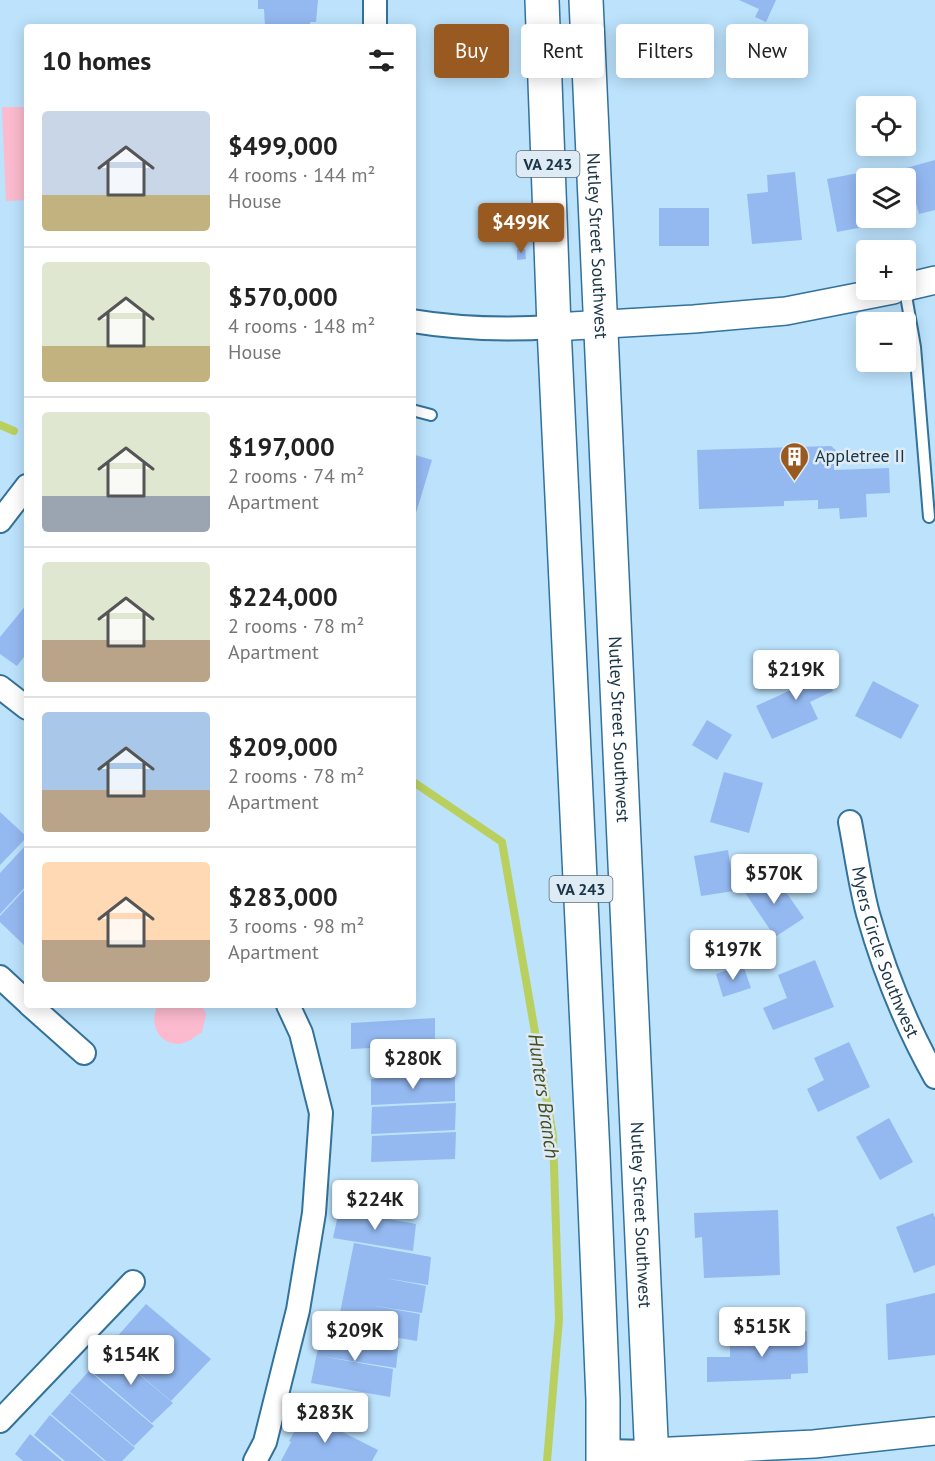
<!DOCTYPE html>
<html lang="en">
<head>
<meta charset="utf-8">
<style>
	:root { --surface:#fff; --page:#f6f6f6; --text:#222; --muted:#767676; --line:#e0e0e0; --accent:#985a20 }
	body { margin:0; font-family:"PT Sans",sans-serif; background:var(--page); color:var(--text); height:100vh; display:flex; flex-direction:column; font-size:22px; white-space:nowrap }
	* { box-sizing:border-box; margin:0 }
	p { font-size:20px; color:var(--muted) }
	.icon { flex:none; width:33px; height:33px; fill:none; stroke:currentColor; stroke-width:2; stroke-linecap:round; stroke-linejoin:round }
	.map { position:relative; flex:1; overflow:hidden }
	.panel { position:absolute; left:24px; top:24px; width:392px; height:984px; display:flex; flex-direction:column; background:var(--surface); border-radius:6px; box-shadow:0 3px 15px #0003 }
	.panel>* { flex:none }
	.hud { position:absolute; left:434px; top:24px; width:411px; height:54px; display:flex; gap:12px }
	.buttons { position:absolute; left:856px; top:96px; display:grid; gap:12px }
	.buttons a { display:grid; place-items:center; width:60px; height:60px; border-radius:6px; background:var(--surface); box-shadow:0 3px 15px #0003; font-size:30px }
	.price { position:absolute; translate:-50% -51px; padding:0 14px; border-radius:6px; background:#fff; color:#222; font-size:20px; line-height:39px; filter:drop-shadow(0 2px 3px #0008) }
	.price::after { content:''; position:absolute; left:50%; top:36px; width:18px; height:14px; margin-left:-9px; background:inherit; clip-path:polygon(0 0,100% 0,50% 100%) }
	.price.on { background:var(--accent); color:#fff }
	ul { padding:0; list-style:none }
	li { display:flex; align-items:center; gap:18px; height:150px; padding:0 18px }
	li+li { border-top:2px solid var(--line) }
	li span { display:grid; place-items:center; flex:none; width:168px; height:120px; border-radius:6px; color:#555 }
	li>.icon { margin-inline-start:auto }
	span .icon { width:72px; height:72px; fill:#fffc; stroke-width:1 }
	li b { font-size:26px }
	h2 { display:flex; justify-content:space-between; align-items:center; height:72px; padding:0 18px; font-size:26px }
	.chip { padding:0 21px; border-radius:6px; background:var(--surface); box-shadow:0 3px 15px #0003; font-size:21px; line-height:54px }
	.chip.on { background:var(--accent); color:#fff }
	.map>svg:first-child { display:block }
	.green { fill:#fbbace }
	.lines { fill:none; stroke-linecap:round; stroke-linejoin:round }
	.stream { stroke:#b9d05e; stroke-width:8 }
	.building { fill:#94b9f1 }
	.service-casing { stroke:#33729a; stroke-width:14 }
	.minor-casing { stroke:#33729a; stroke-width:26 }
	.tertiary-casing { stroke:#33729a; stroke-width:30 }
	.primary-casing { stroke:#33729a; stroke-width:36 }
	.service { stroke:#fff; stroke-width:10 }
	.minor { stroke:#fff; stroke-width:22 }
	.tertiary { stroke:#fff; stroke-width:27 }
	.primary { stroke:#fff; stroke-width:33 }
	.labels { text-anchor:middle; stroke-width:5; stroke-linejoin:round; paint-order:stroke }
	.shield { fill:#dfebf4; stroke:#556c7a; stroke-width:1.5 }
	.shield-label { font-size:16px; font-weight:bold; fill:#1a3546 }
	.street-label { font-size:18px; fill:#1a3546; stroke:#dfebf4 }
	.poi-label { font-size:18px; fill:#1a3546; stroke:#dfebf4; text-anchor:start }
	.water-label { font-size:20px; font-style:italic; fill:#454e20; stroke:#dfebf4 }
</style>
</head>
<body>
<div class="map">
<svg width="935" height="1461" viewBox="0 0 935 1461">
	<rect width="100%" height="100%" fill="#bce2fc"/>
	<!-- green -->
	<g class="green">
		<polygon points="2,107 27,107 27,200 6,201"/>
		<path d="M158,1005H202L206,1014L202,1032C194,1037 187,1044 177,1044C157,1043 149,1021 158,1005Z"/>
	</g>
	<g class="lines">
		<!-- stream -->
		<g class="stream">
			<polyline points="0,425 14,431"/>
			<polyline points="412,781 502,842 553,1136 559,1319 547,1461"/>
		</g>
	</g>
	<!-- building -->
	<g class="building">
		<polygon points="258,0 318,0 316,22 310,22 311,27 265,27 264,9 258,9"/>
		<polygon points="739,0 776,0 766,22 755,17 759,9"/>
		<polygon points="935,160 935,210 919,214 906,168"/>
		<polygon points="874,170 875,178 867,178 867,218 883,218 884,223 837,232 827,179"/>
		<polygon points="795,172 802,240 752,244 747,194 768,192 767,175"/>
		<rect x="659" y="208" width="50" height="38"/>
		<polygon points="517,249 525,249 526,259 517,260"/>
		<polygon points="831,446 839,453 834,460 834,470 889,468 890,493 866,494 867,517 840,519 839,508 818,509 818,500 784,501 784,506 699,509 697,450"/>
		<polygon points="412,454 432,460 413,523 412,523"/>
		<polygon points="27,604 27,653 17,666 0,654 0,637"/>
		<polygon points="818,658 833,691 810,702 818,719 772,739 756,706 800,686 793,670"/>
		<polygon points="873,681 919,705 901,739 855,716"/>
		<polygon points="707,720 732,735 717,760 692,745"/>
		<polygon points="724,772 763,783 749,833 710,822"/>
		<polygon points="0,812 27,837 0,865"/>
		<polygon points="27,844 27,885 0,914 0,873"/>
		<polygon points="728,850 734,891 701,896 694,856"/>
		<polygon points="772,872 804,918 775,937 744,891"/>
		<polygon points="27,887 27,948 0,922 0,916"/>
		<polygon points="815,960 834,1007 773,1030 763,1008 787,998 778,975"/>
		<polygon points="743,965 751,988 723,997 716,974"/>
		<polygon points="435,1018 435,1045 351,1049 351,1023"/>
		<polygon points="849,1042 870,1087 818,1112 807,1089 824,1080 814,1058"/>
		<polygon points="456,1046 456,1073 372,1076 372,1050"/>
		<polygon points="455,1074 455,1101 371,1105 371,1079"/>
		<polygon points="456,1103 455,1130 371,1134 372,1107"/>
		<polygon points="889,1118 913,1162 880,1180 856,1137"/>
		<polygon points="456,1132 455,1159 371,1162 372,1136"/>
		<polygon points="339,1210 416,1224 413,1251 333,1238"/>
		<polygon points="778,1210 780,1275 704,1278 702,1237 695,1238 694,1213"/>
		<polygon points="933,1213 935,1218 935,1265 914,1273 896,1227"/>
		<polygon points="354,1243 431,1257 428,1285 385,1278 426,1286 422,1313 369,1305 420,1314 417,1341 337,1328"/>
		<polygon points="935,1293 935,1355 888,1360 886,1304"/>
		<polygon points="146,1304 211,1359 171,1401 108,1347"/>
		<polygon points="322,1327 399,1341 396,1368 320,1356 393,1369 390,1397 311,1383"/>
		<polygon points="807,1331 808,1373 791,1374 791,1379 707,1382 707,1357 730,1357 730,1341 744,1333"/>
		<polygon points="108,1348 173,1403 152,1423 89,1369"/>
		<polygon points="89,1371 154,1426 134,1446 70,1392"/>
		<polygon points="70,1393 135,1448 122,1461 106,1461 51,1414"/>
		<polygon points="305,1413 378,1450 372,1461 281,1461 291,1442 289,1441"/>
		<polygon points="50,1415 104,1461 65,1461 34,1435"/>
		<polygon points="30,1434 62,1461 23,1461 15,1454"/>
	</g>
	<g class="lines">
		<defs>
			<g id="service">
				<polyline points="905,290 915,347 929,517"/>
				<polyline points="412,410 431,415"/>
			</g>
			<g id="minor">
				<polyline points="375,0 375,27"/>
				<path d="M412,321C460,329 506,330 554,327"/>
				<polyline points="0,521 27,486"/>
				<polyline points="0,687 27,708"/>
				<path id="s1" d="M850,822C856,853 860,884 868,914C884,971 906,1025 935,1077"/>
				<polyline points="0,977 27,1002"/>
				<polyline points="30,1005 84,1053"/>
				<polyline points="0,1421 133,1282"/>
				<polyline points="603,1451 651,1452"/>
				<polyline points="255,1461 265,1442 298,1310 314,1213 321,1113 301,1033 288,1005"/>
			</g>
			<g id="tertiary">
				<polyline points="906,287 935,280"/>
				<polyline points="554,327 694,319 786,311 893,290"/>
				<polyline points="651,1452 814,1444 935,1431"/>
			</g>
			<g id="primary">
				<polyline points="542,0 554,327 593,1155 603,1400 603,1461"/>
				<path id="s2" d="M586,0L652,1461"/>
			</g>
		</defs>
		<!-- service casing -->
		<use href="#service" class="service-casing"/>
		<!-- minor casing -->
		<use href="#minor" class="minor-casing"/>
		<!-- tertiary casing -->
		<use href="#tertiary" class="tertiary-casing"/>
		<!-- primary casing -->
		<use href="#primary" class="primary-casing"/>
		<!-- service -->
		<use href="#service" class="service"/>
		<!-- minor -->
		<use href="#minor" class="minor"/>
		<!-- tertiary -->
		<use href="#tertiary" class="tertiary"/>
		<!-- primary -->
		<use href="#primary" class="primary"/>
	</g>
	<!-- icons -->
	<defs>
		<symbol id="building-pin" viewBox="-11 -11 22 30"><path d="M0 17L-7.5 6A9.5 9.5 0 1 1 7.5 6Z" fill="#985a20" stroke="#dfebf4"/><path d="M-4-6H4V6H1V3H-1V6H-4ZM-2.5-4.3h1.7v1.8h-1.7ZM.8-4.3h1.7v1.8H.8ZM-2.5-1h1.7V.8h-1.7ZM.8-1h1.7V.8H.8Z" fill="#fff"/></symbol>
	</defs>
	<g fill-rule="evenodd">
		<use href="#building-pin" x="778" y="440" width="33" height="45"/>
	</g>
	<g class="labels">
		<!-- shield labels -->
		<g class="shield">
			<rect x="516.5" y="151" width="63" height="26" rx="4.5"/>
			<rect x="549.5" y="876" width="63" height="26" rx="4.5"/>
		</g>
		<g class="shield-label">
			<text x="548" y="170">VA 243</text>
			<text x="581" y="895">VA 243</text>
		</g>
		<!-- street labels -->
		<g class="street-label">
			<text dy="6" stroke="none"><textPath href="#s2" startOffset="246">Nutley Street Southwest</textPath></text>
			<text dy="6" stroke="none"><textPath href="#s2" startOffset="730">Nutley Street Southwest</textPath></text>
			<text dy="6" stroke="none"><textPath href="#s1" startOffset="135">Myers Circle Southwest</textPath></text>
			<text dy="6" stroke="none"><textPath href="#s2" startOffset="1216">Nutley Street Southwest</textPath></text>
		</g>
		<!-- poi labels -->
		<g class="poi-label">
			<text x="815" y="462">Appletree II</text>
		</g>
		<!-- water labels -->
		<g class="water-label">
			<text transform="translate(544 1096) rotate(82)" y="7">Hunters Branch</text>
		</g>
	</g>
</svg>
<div class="buttons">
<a><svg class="icon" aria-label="locate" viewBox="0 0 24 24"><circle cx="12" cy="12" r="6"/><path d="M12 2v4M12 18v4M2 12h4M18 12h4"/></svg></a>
<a><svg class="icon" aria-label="layers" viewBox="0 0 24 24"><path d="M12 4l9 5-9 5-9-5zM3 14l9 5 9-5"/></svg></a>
<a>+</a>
<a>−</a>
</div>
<b class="price on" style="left:521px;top:254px">$499K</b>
<b class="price" style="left:796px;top:701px">$219K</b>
<b class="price" style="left:774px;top:905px">$570K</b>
<b class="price" style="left:733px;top:981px">$197K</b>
<b class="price" style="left:413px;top:1090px">$280K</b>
<b class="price" style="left:375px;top:1231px">$224K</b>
<b class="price" style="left:762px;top:1358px">$515K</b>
<b class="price" style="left:355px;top:1362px">$209K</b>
<b class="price" style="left:131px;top:1386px">$154K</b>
<b class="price" style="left:325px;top:1444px">$283K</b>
<div class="hud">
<a class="chip on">Buy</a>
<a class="chip">Rent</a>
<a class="chip">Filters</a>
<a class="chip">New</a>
</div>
<section class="panel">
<h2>10 homes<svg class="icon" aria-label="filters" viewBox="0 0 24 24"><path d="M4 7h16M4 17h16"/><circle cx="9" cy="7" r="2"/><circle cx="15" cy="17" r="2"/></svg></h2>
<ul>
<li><span style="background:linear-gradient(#c9d6e8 70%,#c2b280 0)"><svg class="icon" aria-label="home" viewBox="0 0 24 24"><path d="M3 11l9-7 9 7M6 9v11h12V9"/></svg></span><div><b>$499,000</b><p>4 rooms · 144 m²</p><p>House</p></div></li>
<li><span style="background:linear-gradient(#dfe7d0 70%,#c2b280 0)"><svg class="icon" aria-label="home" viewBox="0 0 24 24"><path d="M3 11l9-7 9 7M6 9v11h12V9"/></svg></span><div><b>$570,000</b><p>4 rooms · 148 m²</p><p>House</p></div></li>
<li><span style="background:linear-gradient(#dfe7d0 70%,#9aa5b1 0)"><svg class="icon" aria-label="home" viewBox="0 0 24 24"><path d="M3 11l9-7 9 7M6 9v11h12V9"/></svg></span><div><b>$197,000</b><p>2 rooms · 74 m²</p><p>Apartment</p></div></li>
<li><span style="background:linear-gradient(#dfe7d0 65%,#b9a48a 0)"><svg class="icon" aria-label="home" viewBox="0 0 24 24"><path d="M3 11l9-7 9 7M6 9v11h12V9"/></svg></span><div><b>$224,000</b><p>2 rooms · 78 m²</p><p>Apartment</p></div></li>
<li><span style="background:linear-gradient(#a9c7e8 65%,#b9a48a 0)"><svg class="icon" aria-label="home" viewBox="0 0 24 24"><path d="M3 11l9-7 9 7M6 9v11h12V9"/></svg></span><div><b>$209,000</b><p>2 rooms · 78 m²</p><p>Apartment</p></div></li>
<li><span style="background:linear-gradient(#ffd9b3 65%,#b9a48a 0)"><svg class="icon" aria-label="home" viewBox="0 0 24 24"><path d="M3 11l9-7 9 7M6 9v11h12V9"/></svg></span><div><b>$283,000</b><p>3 rooms · 98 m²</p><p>Apartment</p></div></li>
</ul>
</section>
</div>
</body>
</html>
